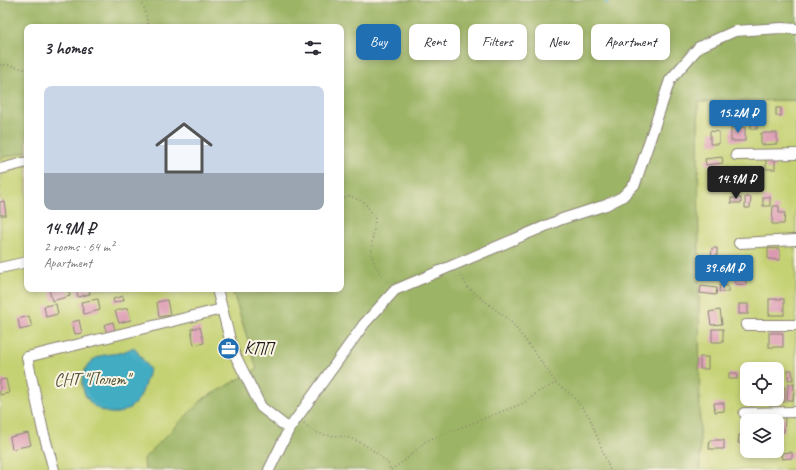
<!DOCTYPE html>
<html lang="en">
<head>
<meta charset="utf-8">
<style>
	:root { --surface:#fff; --page:#f2f2f3; --text:#2b2b33; --muted:#7c7c81; --accent:#1f6fb2 }
	body { margin:0; font-family:Caveat,sans-serif; background:var(--page); color:var(--text); height:100vh; display:flex; flex-direction:column; font-size:15px; white-space:nowrap }
	* { box-sizing:border-box; margin:0 }
	p { font-size:13px; color:var(--muted) }
	.icon { flex:none; width:22px; height:22px; fill:none; stroke:currentColor; stroke-width:2; stroke-linecap:round; stroke-linejoin:round }
	.map { position:relative; flex:1; overflow:hidden }
	.side { position:absolute; left:24px; top:24px; width:320px; height:268px; display:flex; flex-direction:column; background:var(--surface); border-radius:8px; box-shadow:0 2px 6px #0003 }
	.side>* { flex:none }
	.guide { position:absolute; left:356px; top:24px; width:380px; height:36px; display:flex; gap:8px }
	.fabs { position:absolute; left:740px; top:362px; display:grid; gap:8px }
	.fabs a { display:grid; place-items:center; width:44px; height:44px; border-radius:8px; background:var(--surface); box-shadow:0 2px 6px #0003; font-size:20px }
	.price { position:absolute; translate:-50% -34px; padding:0 9px; border-radius:4px; background:var(--accent); color:#fff; font-size:13px; line-height:26px; filter:drop-shadow(0 1px 2px #0008) }
	.price::after { content:''; position:absolute; left:50%; top:24px; width:12px; height:9px; margin-left:-6px; background:inherit; clip-path:polygon(0 0,100% 0,50% 100%) }
	.price.on { background:#222; color:#fff }
	ul { padding:0; list-style:none }
	li { display:grid; align-content:center; gap:8px; height:212px; padding:0 20px }
	li span { display:grid; place-items:center; height:124px; border-radius:8px; color:#555 }
	li>.icon { margin-inline-start:auto }
	span .icon { width:72px; height:72px; fill:#fffc; stroke-width:1 }
	li b { font-size:17px }
	h2 { display:flex; justify-content:space-between; align-items:center; height:48px; padding:0 20px; font-size:17px }
	.chip { padding:0 14px; border-radius:8px; background:var(--surface); box-shadow:0 2px 6px #0003; font-size:14px; line-height:36px }
	.chip.on { background:var(--accent); color:#fff }
	.map>svg:first-child { display:block }
	.green { fill:#c5d273; stroke:#707748; fill-rule:evenodd }
	.forest { fill:#9cb465; stroke:#5c6840 }
	.water { fill:#43acc2; stroke:#30646f }
	.lines { fill:none; stroke-linecap:round; stroke-linejoin:round }
	.stream { stroke:#43acc2; stroke-width:2.5 }
	.building { fill:#db99b2 }
	.minor-casing { stroke:#8a8075; stroke-width:12 }
	.path { stroke:#8a8075; stroke-width:1.5; stroke-dasharray:1 3; stroke-linecap:butt }
	.minor { stroke:#fff; stroke-width:10 }
	.labels { text-anchor:middle; stroke-width:4; stroke-linejoin:round; paint-order:stroke }
	.poi-label { font-size:17px; fill:#1c1c1c; stroke:#fcf5e5; text-anchor:start }
	.park-label { font-size:17px; fill:#4f5336; stroke:#fcf5e5 }
</style>
</head>
<body>
<div class="map">
<svg width="796" height="470" viewBox="0 0 796 470">
	<rect width="100%" height="100%" fill="#fcf5e5"/>
	<filter id="ink" filterUnits="userSpaceOnUse"><feTurbulence type="fractalNoise" baseFrequency=".025" numOctaves="2"/><feDisplacementMap in="SourceGraphic" scale="8" xChannelSelector="R" yChannelSelector="G"/><feConvolveMatrix kernelMatrix="1 2 1 2 8 2 1 2 1" color-interpolation-filters="sRGB"/></filter>
	<filter id="wash" filterUnits="userSpaceOnUse"><feTurbulence type="fractalNoise" baseFrequency=".012" numOctaves="4" result="noise"/><feDisplacementMap in="SourceGraphic" scale="16" xChannelSelector="R" yChannelSelector="G"/><feGaussianBlur stdDeviation="0.9" result="paint"/><feColorMatrix in="noise" values="0 0 0 0 0 0 0 0 0 0 0 0 0 0 0 0 0 1.4 0 .05"/><feComposite in="paint" operator="in"/></filter>
	<g filter="url(#wash)">
		<rect width="100%" height="100%" fill="#f8e5ce"/>
		<!-- green -->
		<g class="green">
			<path d="M796,100V470H700L698,102ZM747,369H777V399H747ZM747,421H777V451H747Z"/>
			<polygon points="27,152 27,289 232,289 257,369 203,399 144,458 145,470 0,470 0,158"/>
		</g>
		<!-- forest -->
		<polygon class="forest" points="0,0 796,0 796,100 698,102 700,470 145,470 144,458 203,399 257,369 232,289 341,289 341,27 27,27 27,152 0,158"/>
		<!-- water -->
		<path class="water" d="M134,347L150,370C145,379 144,393 137,401C110,435 62,391 91,362C100,353 108,355 119,353C124,352 129,349 134,347Z"/>
		<g class="lines">
			<!-- stream -->
			<polyline class="stream" points="606,3 609,0"/>
		</g>
		<g id="blocks">
			<!-- building -->
			<g class="building">
				<polygon points="724,104 739,104 740,112 725,113"/>
				<polygon points="755,106 756,113 747,114 746,107"/>
				<rect x="776" y="108" width="5" height="8"/>
				<rect x="751" y="121" width="6" height="8"/>
				<rect x="731" y="127" width="14" height="14"/>
				<polygon points="710,131 719,132 719,144 710,144"/>
				<polygon points="761,133 777,133 777,144 761,145"/>
				<polygon points="722,157 723,163 706,165 705,159"/>
				<rect x="766" y="158" width="9" height="11"/>
				<polygon points="735,184 744,184 744,192 736,192"/>
				<polygon points="745,197 751,197 750,208 745,208"/>
				<rect x="763" y="197" width="7" height="9"/>
				<rect x="731" y="198" width="10" height="5"/>
				<polygon points="4,201 6,215 0,215 0,202"/>
				<polygon points="773,206 779,206 779,213 785,213 784,224 772,224"/>
				<polygon points="712,248 717,248 717,260 711,259"/>
				<polygon points="768,248 780,249 780,260 768,259"/>
				<polygon points="735,277 746,278 746,285 735,284"/>
				<polygon points="720,285 728,286 728,292 719,292"/>
				<polygon points="701,286 717,288 716,295 700,293"/>
				<polygon points="49,289 68,289 70,296 52,301"/>
				<polygon points="76,289 89,289 90,294 78,297"/>
				<polygon points="123,296 124,300 114,303 113,299"/>
				<polygon points="98,299 100,310 84,314 81,302"/>
				<rect x="769" y="299" width="15" height="16"/>
				<polygon points="167,300 170,315 159,317 157,302"/>
				<polygon points="56,304 58,314 46,317 44,306"/>
				<rect x="739" y="304" width="9" height="10"/>
				<polygon points="128,308 131,320 119,323 115,311"/>
				<polygon points="720,310 722,324 711,325 709,312"/>
				<polygon points="29,316 32,327 20,330 18,319"/>
				<polygon points="79,320 82,333 75,334 72,322"/>
				<polygon points="113,322 116,334 108,336 104,325"/>
				<polygon points="200,327 204,343 194,345 191,329"/>
				<rect x="712" y="329" width="11" height="13"/>
				<rect x="769" y="333" width="14" height="14"/>
				<rect x="700" y="357" width="8" height="12"/>
				<polygon points="788,370 792,370 793,380 788,380"/>
				<rect x="729" y="373" width="8" height="6"/>
				<polygon points="6,379 9,393 0,395 0,380"/>
				<polygon points="788,384 794,384 793,400 787,400"/>
				<rect x="742" y="387" width="5" height="12"/>
				<polygon points="777,387 785,387 785,402 768,401 768,399 777,399"/>
				<polygon points="714,403 724,403 724,411 715,412"/>
				<polygon points="768,417 785,418 784,432 777,431 777,421 768,421"/>
				<polygon points="28,433 31,445 12,449 10,437"/>
				<polygon points="739,435 747,436 747,444 738,443"/>
				<polygon points="710,440 724,440 724,449 709,449"/>
				<polygon points="792,452 792,458 782,459 781,453"/>
			</g>
		</g>
	</g>
	<g filter="url(#ink)">
		<use href="#blocks" fill-opacity="0" stroke="#8a8075" stroke-width="1"/>
		<g class="lines">
			<defs>
				<g id="minor">
					<polyline points="736,155 796,154"/>
					<polyline points="0,169 27,162"/>
					<polyline points="739,243 796,240"/>
					<polyline points="0,268 27,262"/>
					<polyline points="217,289 233,351 261,407 289,429"/>
					<polyline points="746,325 796,325"/>
					<polyline points="744,413 796,412"/>
					<polyline points="54,470 43,431 27,357 222,309"/>
					<polyline points="269,470 289,429 364,324 395,290 562,219 606,205 622,197 635,184 670,80 699,47 735,31 782,28 796,29"/>
				</g>
			</defs>
			<!-- minor casing -->
			<use href="#minor" class="minor-casing"/>
			<!-- path -->
			<g class="path">
				<polyline points="142,0 149,27"/>
				<polyline points="0,65 9,65 27,70"/>
				<path d="M341,199L350,196L364,202L375,217C373,250 363,255 389,283"/>
				<polyline points="460,273 467,287 511,322 533,350 556,383"/>
				<path d="M304,423C320,441 335,432 355,440C367,445 379,455 388,463L390,469"/>
				<polyline points="391,470 404,461 426,441 524,403 538,392 556,383 572,395 589,416 610,470"/>
			</g>
			<!-- minor -->
			<use href="#minor" class="minor"/>
		</g>
	</g>
	<!-- icons -->
	<defs>
		<symbol id="office-disc" viewBox="-11 -11 22 22"><circle r="9.5" fill="#1f6fb2" stroke="#fcf5e5"/><path d="M-6-3h4V-5.5h4V-3h4V5H-6ZM-1-4.5V-3h2v-1.5ZM-6 0V1H6V0Z" fill="#fff"/></symbol>
	</defs>
	<g fill-rule="evenodd">
		<use href="#office-disc" x="216" y="336" width="25" height="25"/>
	</g>
	<g class="labels">
		<!-- poi labels -->
		<g class="poi-label">
			<text x="244" y="354">КПП</text>
		</g>
		<!-- park labels -->
		<g class="park-label">
			<text x="92" y="385">СНТ "Полет"</text>
		</g>
	</g>
</svg>
<div class="fabs">
<a><svg class="icon" aria-label="locate" viewBox="0 0 24 24"><circle cx="12" cy="12" r="6"/><path d="M12 2v4M12 18v4M2 12h4M18 12h4"/></svg></a>
<a><svg class="icon" aria-label="layers" viewBox="0 0 24 24"><path d="M12 4l9 5-9 5-9-5zM3 14l9 5 9-5"/></svg></a>
</div>
<b class="price" style="left:738px;top:134px">15.2M ₽</b>
<b class="price on" style="left:736px;top:200px">14.9M ₽</b>
<b class="price" style="left:724px;top:289px">39.6M ₽</b>
<div class="guide">
<a class="chip on">Buy</a>
<a class="chip">Rent</a>
<a class="chip">Filters</a>
<a class="chip">New</a>
<a class="chip">Apartment</a>
</div>
<section class="side">
<h2>3 homes<svg class="icon" aria-label="filters" viewBox="0 0 24 24"><path d="M4 7h16M4 17h16"/><circle cx="9" cy="7" r="2"/><circle cx="15" cy="17" r="2"/></svg></h2>
<ul>
<li><span style="background:linear-gradient(#c9d6e8 70%,#9aa5b1 0)"><svg class="icon" aria-label="home" viewBox="0 0 24 24"><path d="M3 11l9-7 9 7M6 9v11h12V9"/></svg></span><div><b>14.9M ₽</b><p>2 rooms · 64 m²</p><p>Apartment</p></div></li>
</ul>
</section>
</div>
</body>
</html>
